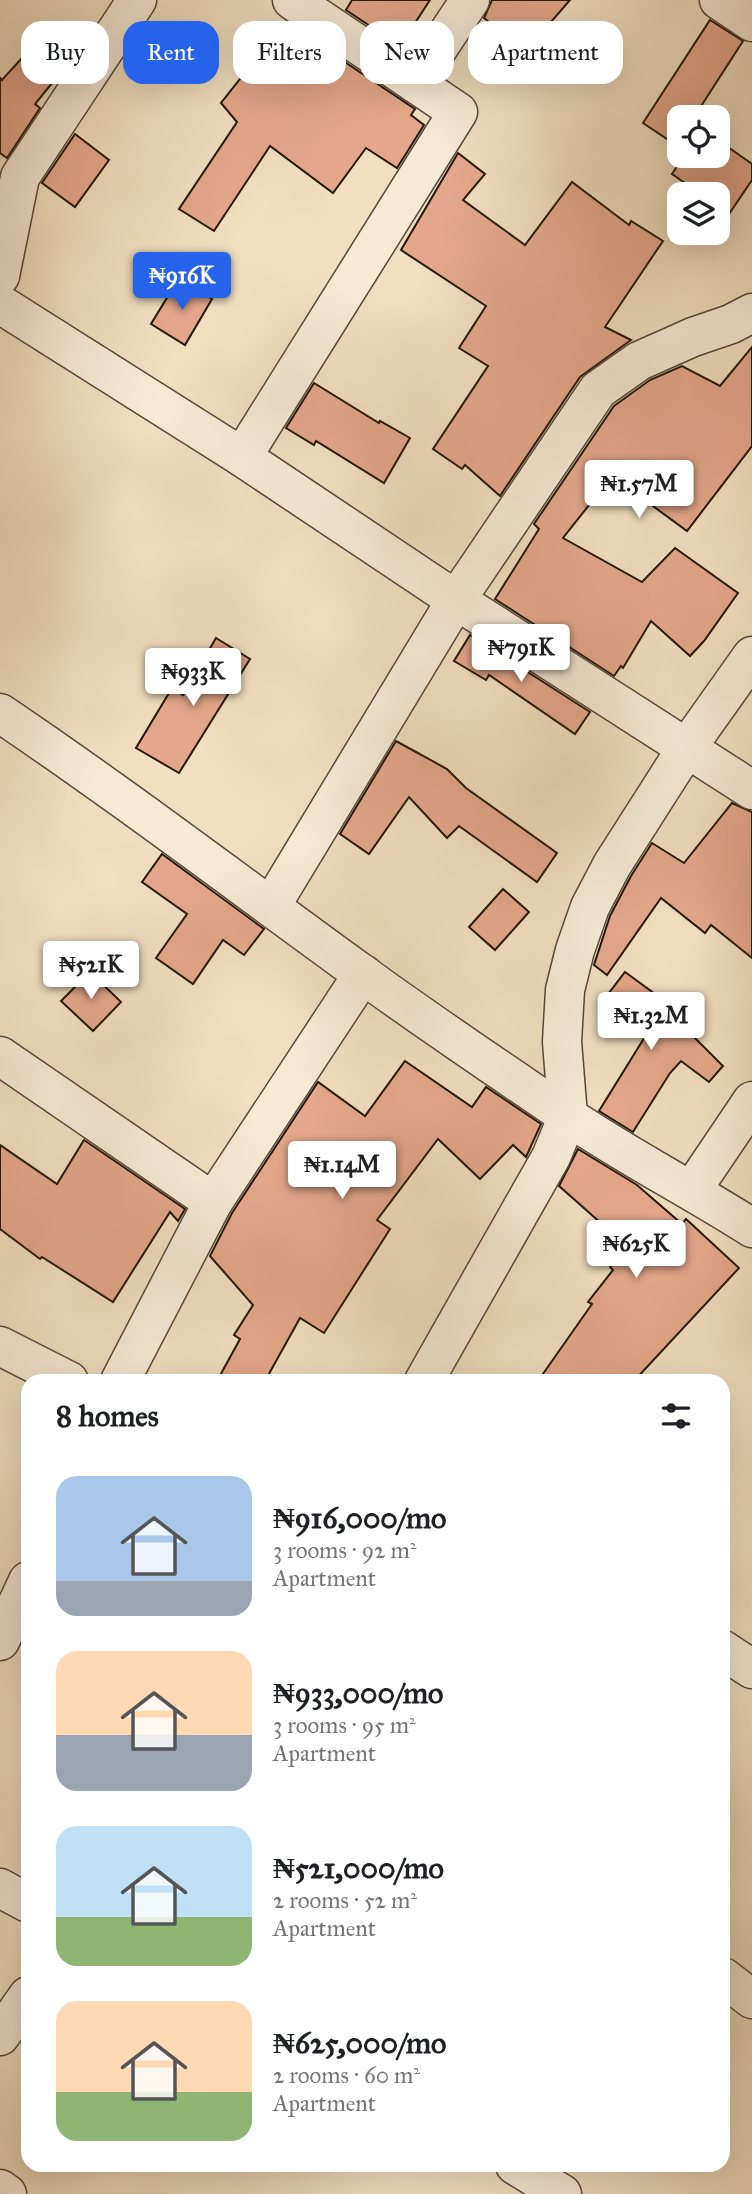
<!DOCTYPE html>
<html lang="en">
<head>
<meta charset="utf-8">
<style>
	:root { --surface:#fff; --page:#f2f2f2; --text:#202124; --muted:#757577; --accent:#2563eb }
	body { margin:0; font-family:"IM FELL Great Primer",serif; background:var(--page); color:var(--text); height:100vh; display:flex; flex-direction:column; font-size:26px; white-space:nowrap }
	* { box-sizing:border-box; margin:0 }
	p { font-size:23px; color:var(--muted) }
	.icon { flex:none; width:38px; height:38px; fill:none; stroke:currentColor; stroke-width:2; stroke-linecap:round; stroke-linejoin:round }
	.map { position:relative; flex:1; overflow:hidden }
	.panel { position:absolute; left:21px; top:1374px; width:709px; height:798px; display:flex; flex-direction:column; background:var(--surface); border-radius:21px; box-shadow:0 7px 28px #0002 }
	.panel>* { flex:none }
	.top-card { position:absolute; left:21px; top:21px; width:710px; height:63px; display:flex; gap:14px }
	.tools { position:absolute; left:667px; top:105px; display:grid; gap:14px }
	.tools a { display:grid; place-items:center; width:63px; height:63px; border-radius:14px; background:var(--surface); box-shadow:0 7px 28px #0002; font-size:35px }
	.price { position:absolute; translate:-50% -60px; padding:0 16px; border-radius:7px; background:#fff; color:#222; font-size:23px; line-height:46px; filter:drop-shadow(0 2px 4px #0008) }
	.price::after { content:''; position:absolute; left:50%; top:42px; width:21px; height:16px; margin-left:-10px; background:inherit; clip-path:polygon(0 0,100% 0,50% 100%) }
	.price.on { background:var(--accent); color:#fff }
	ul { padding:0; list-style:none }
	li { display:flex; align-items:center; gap:21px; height:175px; padding:0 35px }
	li span { display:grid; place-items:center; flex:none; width:196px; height:140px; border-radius:21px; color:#555 }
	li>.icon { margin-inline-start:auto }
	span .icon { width:84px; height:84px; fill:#fffc; stroke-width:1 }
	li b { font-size:30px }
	h2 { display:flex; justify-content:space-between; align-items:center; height:84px; padding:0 35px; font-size:30px }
	.pill { padding:0 24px; border-radius:21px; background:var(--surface); box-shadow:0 7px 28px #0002; font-size:24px; line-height:63px }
	.pill.on { background:var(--accent); color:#fff }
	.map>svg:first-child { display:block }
	.building { fill:#e4a78b; stroke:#241709; stroke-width:2 }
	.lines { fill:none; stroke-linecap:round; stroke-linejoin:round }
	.minor-casing { stroke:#574937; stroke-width:41 }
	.minor { stroke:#f6ead6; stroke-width:38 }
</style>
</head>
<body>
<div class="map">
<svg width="752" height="2194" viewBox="0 0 752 2194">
	<rect width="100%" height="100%" fill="#f1dfc0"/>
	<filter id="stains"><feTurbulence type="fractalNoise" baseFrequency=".00286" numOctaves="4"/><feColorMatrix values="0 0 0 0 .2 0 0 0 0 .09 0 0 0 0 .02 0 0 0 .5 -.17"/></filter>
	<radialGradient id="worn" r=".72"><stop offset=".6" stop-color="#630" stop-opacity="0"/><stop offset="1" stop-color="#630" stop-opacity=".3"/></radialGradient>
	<!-- building -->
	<g class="building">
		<polygon points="352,0 430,0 400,46 346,10"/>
		<polygon points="492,0 570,0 525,52 484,18"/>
		<polygon points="710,20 743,41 694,117 679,117 679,140 676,145 643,123"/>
		<polygon points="285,22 415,109 411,115 424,125 397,168 366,148 333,193 270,146 214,231 179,209 237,122 221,103"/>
		<polygon points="42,36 70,61 35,104 40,108 7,158 0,153 0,78 2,80"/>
		<polygon points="75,134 109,160 75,207 42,183"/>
		<polygon points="718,140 752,164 752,180 729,214 718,206 718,194 701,194 672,174 684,156 718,156"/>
		<polygon points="458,153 485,174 463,200 525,245 572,182 629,225 631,221 663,241 605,327 631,340 580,377 500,496 465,465 462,469 433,449 488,366 459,348 486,306 401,250"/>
		<polygon points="179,278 212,299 185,345 151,324"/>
		<polygon points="752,347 752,446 687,531 612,476 563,538 642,582 675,548 738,593 704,641 690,656 651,621 623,668 621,666 614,676 495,599 539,529 534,524 614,406 650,380 682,366 720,386"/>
		<polygon points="314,383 379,423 380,421 410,438 384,483 316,441 314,445 286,428"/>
		<polygon points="470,635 590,712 575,734 489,675 486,680 454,661"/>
		<polygon points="216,638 250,659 179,773 136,748 172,688 183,695"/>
		<polygon points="396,741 447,769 466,788 557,853 537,882 459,826 447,838 409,797 369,854 340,834"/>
		<polygon points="732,803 752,812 752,958 711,925 705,933 661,898 607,975 594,965 610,916 631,876 652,843 684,863"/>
		<polygon points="162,854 264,929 244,955 223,940 193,984 156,958 187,914 142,882"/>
		<polygon points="503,889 529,912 495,950 469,927"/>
		<polygon points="90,972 121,1002 93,1031 61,1001"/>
		<polygon points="625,972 666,1002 663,1006 723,1066 709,1082 681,1061 670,1073 633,1132 599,1111 646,1035 602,1002"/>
		<polygon points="405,1061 472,1107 486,1087 541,1124 526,1157 513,1145 480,1179 438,1139 377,1220 390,1229 324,1333 300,1318 265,1381 217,1381 240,1339 234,1335 253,1305 210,1256 232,1213 318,1082 365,1116"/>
		<polygon points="84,1140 185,1209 178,1221 170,1212 113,1302 42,1257 40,1259 0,1229 0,1145 57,1184"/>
		<polygon points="578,1149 637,1185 682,1224 686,1219 739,1268 634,1381 538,1381 592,1304 588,1302 613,1270 610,1267 628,1247 559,1186"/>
	</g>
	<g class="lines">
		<defs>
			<g id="minor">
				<polyline points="719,0 752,22"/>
				<polyline points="415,83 470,0"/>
				<polyline points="0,276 20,177 137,0"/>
				<polyline points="0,304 242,457 456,600 752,790"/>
				<polyline points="242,457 458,112 292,0"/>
				<path d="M0,713C123,796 241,886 361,973C428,1022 497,1068 566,1115C626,1156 691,1189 752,1228"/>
				<polyline points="271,906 456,600 598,390 639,361 693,337 731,324 752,313"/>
				<polyline points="0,1056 213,1202"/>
				<polyline points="692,1190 752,1101"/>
				<polyline points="0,1346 69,1381"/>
				<polyline points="120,1381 213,1202 363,974"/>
				<polyline points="424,1381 551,1157 568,1116 562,1042 565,990 575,950 590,907 612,865 686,749 752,656"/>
				<polyline points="0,1641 28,1581"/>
				<polyline points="723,1650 752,1669"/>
				<polyline points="0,1888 28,1903"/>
				<polyline points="723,1977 752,1999"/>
				<polyline points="0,2036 28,1996"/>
				<polyline points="515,2165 562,2194"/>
				<polyline points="0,2189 7,2194"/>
			</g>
		</defs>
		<!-- minor casing -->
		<use href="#minor" class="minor-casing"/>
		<!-- minor -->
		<use href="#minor" class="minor"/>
	</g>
	<rect width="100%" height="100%" filter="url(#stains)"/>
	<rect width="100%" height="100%" fill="url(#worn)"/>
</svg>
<div class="tools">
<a><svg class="icon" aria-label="locate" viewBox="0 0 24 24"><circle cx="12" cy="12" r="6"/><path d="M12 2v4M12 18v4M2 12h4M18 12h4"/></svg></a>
<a><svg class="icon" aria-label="layers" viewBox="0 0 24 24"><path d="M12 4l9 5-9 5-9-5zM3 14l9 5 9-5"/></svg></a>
</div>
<b class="price on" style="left:182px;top:312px">₦916K</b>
<b class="price" style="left:639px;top:520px">₦1.57M</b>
<b class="price" style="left:521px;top:684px">₦791K</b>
<b class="price" style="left:193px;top:708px">₦933K</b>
<b class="price" style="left:91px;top:1001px">₦521K</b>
<b class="price" style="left:651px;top:1052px">₦1.32M</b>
<b class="price" style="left:342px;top:1201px">₦1.14M</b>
<b class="price" style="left:636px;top:1280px">₦625K</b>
<div class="top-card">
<a class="pill">Buy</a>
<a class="pill on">Rent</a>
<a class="pill">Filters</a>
<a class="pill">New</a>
<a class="pill">Apartment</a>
</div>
<section class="panel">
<h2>8 homes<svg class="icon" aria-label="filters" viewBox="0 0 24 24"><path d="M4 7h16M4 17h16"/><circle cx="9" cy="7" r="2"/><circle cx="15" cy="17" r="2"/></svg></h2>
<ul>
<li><span style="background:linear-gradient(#a9c7e8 75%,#9aa5b1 0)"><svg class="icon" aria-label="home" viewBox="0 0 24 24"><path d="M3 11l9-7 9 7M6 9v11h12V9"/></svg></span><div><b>₦916,000/mo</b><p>3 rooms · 92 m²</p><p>Apartment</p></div></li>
<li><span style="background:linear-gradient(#ffd9b3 60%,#9aa5b1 0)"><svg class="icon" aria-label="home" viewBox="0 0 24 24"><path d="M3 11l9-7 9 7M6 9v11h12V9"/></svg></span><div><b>₦933,000/mo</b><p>3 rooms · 95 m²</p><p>Apartment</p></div></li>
<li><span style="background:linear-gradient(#bfe0f5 65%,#8fb573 0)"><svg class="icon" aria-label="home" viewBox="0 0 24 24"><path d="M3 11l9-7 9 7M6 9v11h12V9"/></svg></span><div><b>₦521,000/mo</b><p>2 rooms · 52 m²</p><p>Apartment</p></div></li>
<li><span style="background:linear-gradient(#ffd9b3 65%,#8fb573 0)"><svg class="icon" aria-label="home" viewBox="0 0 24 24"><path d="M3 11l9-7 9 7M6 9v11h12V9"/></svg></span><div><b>₦625,000/mo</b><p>2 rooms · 60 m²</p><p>Apartment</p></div></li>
</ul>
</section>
</div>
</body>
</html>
